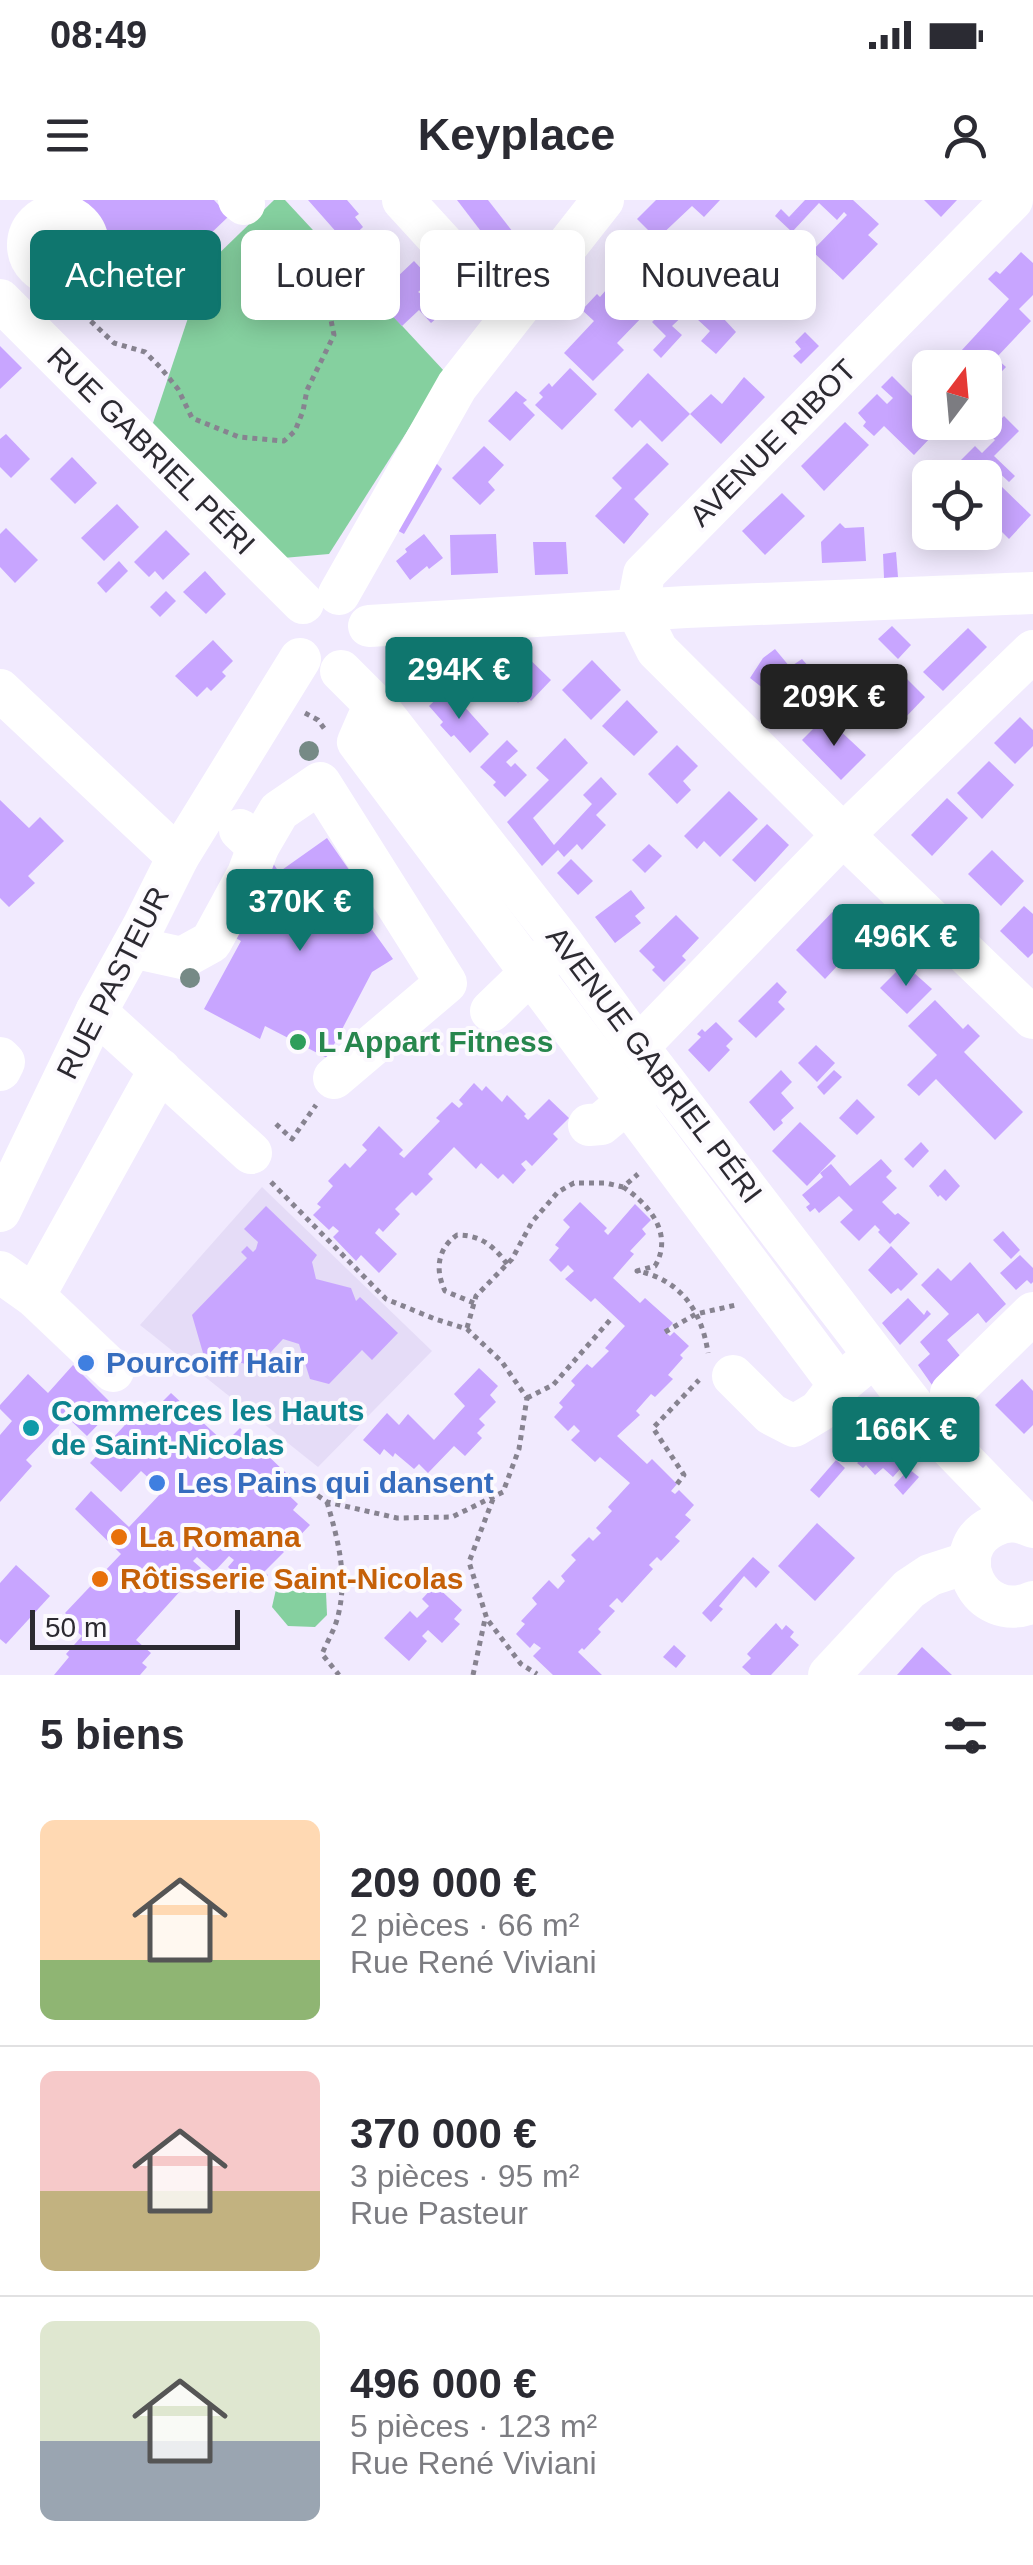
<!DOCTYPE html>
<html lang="fr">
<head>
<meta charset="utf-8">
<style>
	:root { --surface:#fff; --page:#f7f7f7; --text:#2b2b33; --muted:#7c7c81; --line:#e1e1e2; --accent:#0f766e }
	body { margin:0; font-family:Helvetica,sans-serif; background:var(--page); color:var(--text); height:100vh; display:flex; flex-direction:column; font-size:38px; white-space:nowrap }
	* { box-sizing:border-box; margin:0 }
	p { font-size:32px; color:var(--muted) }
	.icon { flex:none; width:55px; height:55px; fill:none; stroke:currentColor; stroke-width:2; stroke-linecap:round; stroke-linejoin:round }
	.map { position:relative; height:1475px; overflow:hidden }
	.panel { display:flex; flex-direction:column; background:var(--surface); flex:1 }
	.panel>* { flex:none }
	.banner { position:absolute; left:30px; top:30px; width:975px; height:90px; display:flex; gap:20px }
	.needle { width:65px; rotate:16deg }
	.tools { position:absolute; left:912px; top:150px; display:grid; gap:20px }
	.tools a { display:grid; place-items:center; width:90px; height:90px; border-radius:15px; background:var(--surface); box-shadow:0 5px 25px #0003; font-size:50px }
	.scale { position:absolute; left:30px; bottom:25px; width:210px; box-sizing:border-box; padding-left:10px; border:5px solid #2c2a31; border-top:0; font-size:28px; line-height:35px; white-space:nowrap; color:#2c2a31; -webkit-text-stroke:8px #fcfafe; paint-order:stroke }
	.price { position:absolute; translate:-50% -85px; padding:0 22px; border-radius:10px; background:var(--accent); color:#fff; font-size:32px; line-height:65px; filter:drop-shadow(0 2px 5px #0008) }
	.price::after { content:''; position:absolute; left:50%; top:60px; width:30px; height:22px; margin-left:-15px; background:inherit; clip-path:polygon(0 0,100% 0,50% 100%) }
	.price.selected { background:#222; color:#fff }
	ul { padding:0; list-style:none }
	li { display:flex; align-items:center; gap:30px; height:250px; padding:0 40px }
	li+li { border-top:2px solid var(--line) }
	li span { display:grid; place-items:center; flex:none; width:280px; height:200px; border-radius:15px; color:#555 }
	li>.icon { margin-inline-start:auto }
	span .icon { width:120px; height:120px; fill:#fffc; stroke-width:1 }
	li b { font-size:42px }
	h2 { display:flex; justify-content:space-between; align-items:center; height:120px; padding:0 40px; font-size:42px }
	.tag { padding:0 35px; border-radius:15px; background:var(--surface); box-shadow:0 5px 25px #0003; font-size:35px; line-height:90px }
	.tag.selected { background:var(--accent); color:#fff }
	.status { display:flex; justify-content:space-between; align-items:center; height:70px; padding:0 50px; background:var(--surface); direction:ltr }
	.status svg { height:28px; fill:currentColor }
	header { display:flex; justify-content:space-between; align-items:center; height:130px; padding:0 40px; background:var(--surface); font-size:45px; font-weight:700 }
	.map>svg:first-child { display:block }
	.built { fill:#e5dcf7 }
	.green { fill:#85d09f }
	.building { fill:#c8a5ff }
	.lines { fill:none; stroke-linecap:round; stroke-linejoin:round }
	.path { stroke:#878390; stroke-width:5; stroke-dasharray:5 5; stroke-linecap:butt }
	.minor { stroke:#fff; stroke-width:42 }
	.tree { fill:#768a86 }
	.leisure-dot { fill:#2e9e5b; stroke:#fcfafe; stroke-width:4 }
	.shop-dot { fill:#3f7fe0; stroke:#fcfafe; stroke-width:4 }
	.culture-dot { fill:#0f9aa8; stroke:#fcfafe; stroke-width:4 }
	.food-dot { fill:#e8710a; stroke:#fcfafe; stroke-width:4 }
	.labels { text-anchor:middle; stroke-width:8; stroke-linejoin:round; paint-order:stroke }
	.street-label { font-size:30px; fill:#2c2a31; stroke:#fcfafe }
	.leisure-label { font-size:30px; font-weight:bold; fill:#27864d; stroke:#fcfafe; text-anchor:start }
	.shop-label { font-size:30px; font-weight:bold; fill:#366cbe; stroke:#fcfafe; text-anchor:start }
	.culture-label { font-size:30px; font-weight:bold; fill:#0d838f; stroke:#fcfafe; text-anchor:start }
	.food-label { font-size:30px; font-weight:bold; fill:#c56008; stroke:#fcfafe; text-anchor:start }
</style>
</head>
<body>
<div class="status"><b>08:49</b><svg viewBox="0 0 49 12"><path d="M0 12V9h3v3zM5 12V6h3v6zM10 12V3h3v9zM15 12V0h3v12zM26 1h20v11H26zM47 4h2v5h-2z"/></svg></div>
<header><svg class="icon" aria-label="menu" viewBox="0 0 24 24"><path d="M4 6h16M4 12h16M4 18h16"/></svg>Keyplace<svg class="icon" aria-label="person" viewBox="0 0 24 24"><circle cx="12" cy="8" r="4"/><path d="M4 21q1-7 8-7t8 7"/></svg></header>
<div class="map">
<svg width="1033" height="1475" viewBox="0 0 1033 1475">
	<rect width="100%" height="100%" fill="#f1eafe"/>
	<!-- built -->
	<polygon class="built" points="262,987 432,1151 318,1267 140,1125"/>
	<!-- green -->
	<g class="green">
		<polygon points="274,0 285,0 445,172 329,354 283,358 153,223 205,67"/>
		<polygon points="301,1376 314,1380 326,1392 327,1415 315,1427 288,1426 272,1407 277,1385"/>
	</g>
	<!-- building -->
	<g class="building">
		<polygon points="73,0 214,0 229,16 183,60 169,114 112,99 124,55"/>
		<polygon points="308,0 347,0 359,14 355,17 363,27 346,43"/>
		<polygon points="457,0 488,0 516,36 496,51"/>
		<polygon points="656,0 720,0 704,17 692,6 657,39 637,19"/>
		<polygon points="805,0 853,0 879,24 868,35 878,44 843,80 812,51 847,15 844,12 837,20 819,3 792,32 775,16 781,9 789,17"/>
		<polygon points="924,0 957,0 941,17"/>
		<polygon points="784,52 805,73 774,105 752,85"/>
		<polygon points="1021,52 1033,63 1033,95 1019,109 1031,121 996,158 1006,167 985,189 985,168 952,168 949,164 1009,99 988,79 996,71 1000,74"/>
		<polygon points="414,61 432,80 418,92 421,94 434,82 453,104 431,123 419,110 402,126 375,98"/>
		<polygon points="660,64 678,82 670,91 689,110 672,126 682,135 661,158 653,150 666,136 652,122 660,114 635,91"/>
		<polygon points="612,83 645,114 617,143 624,150 593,181 564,153 594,121 582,110 597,94 600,97"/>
		<polygon points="703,86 730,112 724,119 736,132 716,154 701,141 710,131 697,119 704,112 691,99"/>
		<polygon points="805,132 819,146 801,164 793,156 801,149 795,142"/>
		<polygon points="0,146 22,168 0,189"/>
		<polygon points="570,168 597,194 562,230 535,205 543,197 539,193 549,183 552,187"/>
		<polygon points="648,173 690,214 662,242 640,220 632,228 614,210"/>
		<polygon points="892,176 915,199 930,184 930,222 951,222 935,239 932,236 914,255 884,226 874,236 863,226 866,222 858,213 877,194 887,204 893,198 881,187"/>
		<polygon points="744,177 765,197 721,244 690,214 711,194 722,204"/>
		<polygon points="516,191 527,200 523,203 535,215 510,241 488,221"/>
		<polygon points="1004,216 1019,231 994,256 1015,276 1009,282 995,269 987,278 975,278 959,262 975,246 982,253 995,240 988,233"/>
		<polygon points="845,222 869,245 824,291 801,266"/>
		<polygon points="6,234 30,259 11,278 0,267 0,239"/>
		<polygon points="647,243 669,264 634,299 649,314 624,344 595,316 622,288 612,278"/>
		<polygon points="484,246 504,265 488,282 495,290 480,305 452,278"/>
		<polygon points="72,257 97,283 75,304 50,279"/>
		<polygon points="433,260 442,269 404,334 393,328"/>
		<polygon points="985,284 999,297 1000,295 995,289 1000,285 1031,315 1009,339 993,323 998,319 989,310 985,314"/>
		<polygon points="782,293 805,316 765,355 742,331"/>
		<polygon points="117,304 139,327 104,361 81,338"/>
		<polygon points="840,323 845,328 864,327 866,361 822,363 821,342"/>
		<polygon points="6,328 38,360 15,383 0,367 0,334"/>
		<polygon points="166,330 190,354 163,380 155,371 149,377 134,362"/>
		<polygon points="424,334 443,358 429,369 427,366 410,380 396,361 407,352 405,349"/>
		<polygon points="496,334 498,373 451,375 450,335"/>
		<polygon points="533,342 566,342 568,374 535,375"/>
		<polygon points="896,352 898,377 884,378 883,354"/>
		<polygon points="119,361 128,371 106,393 97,383"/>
		<polygon points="205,371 226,394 206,414 183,392"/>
		<polygon points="166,391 176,401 160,417 150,407"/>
		<polygon points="892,426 911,445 898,459 878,439"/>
		<polygon points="968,428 987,447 943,491 923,472"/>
		<polygon points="213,440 233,461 222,472 226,476 211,491 207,487 197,497 175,476"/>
		<polygon points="508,446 515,452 519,449 551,480 531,501 526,495 518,503 486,469"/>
		<polygon points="775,449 790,467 802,459 825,485 786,518 768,502 773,496 750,478 763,458"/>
		<polygon points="592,460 621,490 591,520 562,490"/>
		<polygon points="903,475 925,497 902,521 880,499"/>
		<polygon points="445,491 460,508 463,505 489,534 470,553 454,535 451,537 440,525 443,522 429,506"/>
		<polygon points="627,500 658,532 634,556 602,526"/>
		<polygon points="1020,517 1033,530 1033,546 1015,564 994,543"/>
		<polygon points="822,520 832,529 835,526 866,555 841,580 802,540"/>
		<polygon points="565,538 588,563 533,618 554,645 592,604 583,595 601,577 617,594 596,615 606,625 582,650 577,644 564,657 558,650 542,666 507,622 549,580 536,568"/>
		<polygon points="507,540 518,551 506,562 511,567 515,563 527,575 505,597 493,585 496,582 480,567"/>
		<polygon points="677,545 698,566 683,581 691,590 677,604 648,574"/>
		<polygon points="989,561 1014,585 982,619 957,593"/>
		<polygon points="729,591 758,619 720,657 704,641 697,649 684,636"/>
		<polygon points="947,598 968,618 932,656 911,635"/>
		<polygon points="0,600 29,628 40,617 64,641 28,676 35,683 9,707 0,698"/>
		<polygon points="767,624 789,645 755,682 732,660"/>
		<polygon points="327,638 363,690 350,699 393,759 372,772 327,858 265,826 260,839 204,809 241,741 234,737 270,659 279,672"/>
		<polygon points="649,644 662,656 645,673 632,660"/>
		<polygon points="992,650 1024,681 1001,706 968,674"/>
		<polygon points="571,659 593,681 578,695 557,673"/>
		<polygon points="631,690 645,708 635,716 641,723 615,743 595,717"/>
		<polygon points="840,704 868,733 825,779 796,750"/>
		<polygon points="1024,706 1033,714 1033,753 1028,758 1000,731"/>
		<polygon points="676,715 699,738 682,756 686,760 664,782 652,770 655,767 639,751"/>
		<polygon points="904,764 932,789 907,814 880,788"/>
		<polygon points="777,782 787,792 778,802 785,809 756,838 738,821"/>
		<polygon points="935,800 963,829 968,824 980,836 964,852 1023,912 995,940 936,879 919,896 907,885 937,855 908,826"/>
		<polygon points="716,822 733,839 726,846 730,850 709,872 688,850 701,837 697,834 702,829 705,832"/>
		<polygon points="816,845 835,863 817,882 798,863"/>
		<polygon points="781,870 792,882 781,893 794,908 781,920 783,923 774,931 749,902"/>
		<polygon points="834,870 842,877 824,895 817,887"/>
		<polygon points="474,883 482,891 486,886 502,902 507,895 526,914 524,916 528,920 549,899 569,918 553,934 558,939 532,966 526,960 521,964 526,970 513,984 503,974 498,979 481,963 476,969 454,947 428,974 433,979 416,996 412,992 395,1009 400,1014 383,1032 379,1028 375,1033 397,1054 379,1073 361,1055 356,1061 333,1037 339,1031 333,1026 329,1030 313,1015 321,1007 317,1004 333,986 328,981 345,963 350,968 367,950 362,945 379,926 403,950 399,954 404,958 440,921 436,918 452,902 459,908 463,904 459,900"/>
		<polygon points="857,899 875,917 857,935 839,918"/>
		<polygon points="800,922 836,956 807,986 772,951"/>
		<polygon points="921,942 929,951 913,968 904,959"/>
		<polygon points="881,959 892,971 886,977 897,988 882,1002 895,1015 898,1013 910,1023 890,1044 878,1032 880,1030 875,1025 859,1041 840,1022 853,1010 839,996 819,1013 815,1008 810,1012 806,1007 810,1004 802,995 823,977 820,973 831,964 850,986"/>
		<polygon points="945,969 960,986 946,1001 940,995 938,997 929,986"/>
		<polygon points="580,1002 607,1028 604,1031 608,1035 635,1004 651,1020 642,1029 646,1034 630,1051 634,1054 613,1078 640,1103 645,1098 673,1123 665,1132 670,1136 674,1132 689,1146 680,1155 683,1158 668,1175 673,1179 655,1197 651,1194 636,1211 640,1215 617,1236 647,1264 652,1259 677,1284 671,1291 675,1294 679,1290 694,1305 685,1315 691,1320 675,1337 680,1341 661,1361 657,1357 649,1365 653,1369 622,1403 617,1398 609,1406 615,1411 598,1429 601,1432 584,1450 582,1448 578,1452 602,1475 553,1475 533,1456 541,1448 534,1443 530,1448 516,1434 525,1424 521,1421 537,1404 532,1398 549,1380 558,1389 565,1381 561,1376 576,1360 571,1355 589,1337 593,1341 601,1333 596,1328 612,1311 608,1307 630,1283 600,1257 595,1262 571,1240 580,1231 574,1225 568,1231 554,1217 563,1207 559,1203 575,1185 571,1181 587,1164 592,1168 609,1151 605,1148 625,1126 595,1098 591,1102 565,1079 574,1071 568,1065 561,1072 549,1060 559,1048 555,1045 570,1027 563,1020"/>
		<polygon points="266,1006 317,1055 312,1062 316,1079 351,1088 356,1101 360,1097 398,1133 372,1160 362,1150 329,1184 310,1179 299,1144 283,1139 257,1167 203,1153 192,1115 247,1058 241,1052 247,1046 253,1052 256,1049 258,1042 244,1029"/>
		<polygon points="1003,1031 1020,1050 1011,1059 993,1040"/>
		<polygon points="891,1046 918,1074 901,1091 898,1088 891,1094 868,1070"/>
		<polygon points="1020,1055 1033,1068 1033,1082 1031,1084 1027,1080 1016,1090 1000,1073"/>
		<polygon points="970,1062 1006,1104 986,1123 978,1113 947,1140 961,1157 932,1185 918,1165 930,1154 920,1142 949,1114 921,1085 938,1068 951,1081"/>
		<polygon points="908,1098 924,1115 927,1110 931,1114 900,1145 882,1123"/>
		<polygon points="73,1165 115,1207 87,1236 67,1217 26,1260 32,1266 0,1302 0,1235 12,1221 0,1209 0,1205 28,1174 48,1193"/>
		<polygon points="479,1168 498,1186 490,1195 496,1202 479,1219 485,1225 477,1233 482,1238 465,1256 454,1246 428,1273 419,1264 414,1269 395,1253 393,1257 384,1249 380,1255 363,1240 387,1213 399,1225 408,1214 434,1240 465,1206 454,1194"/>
		<polygon points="1022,1179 1033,1191 1033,1225 1024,1234 995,1205"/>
		<polygon points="171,1193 225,1243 240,1228 251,1240 242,1250 249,1256 258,1246 288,1275 278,1285 298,1304 293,1310 310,1325 290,1346 284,1340 278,1347 284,1352 264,1372 268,1375 253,1391 228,1367 234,1360 229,1356 214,1372 197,1357 193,1361 201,1368 136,1440 151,1453 142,1463 147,1467 140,1475 54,1475 69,1457 66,1454 82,1436 74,1429 78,1424 65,1413 121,1354 75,1309 91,1291 129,1327 163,1291 141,1271 121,1292 90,1263 135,1214 143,1221"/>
		<polygon points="870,1232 903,1266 893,1277 883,1268 875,1275 866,1265 863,1268 857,1263 861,1260 852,1250"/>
		<polygon points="836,1260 845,1268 819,1298 810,1290"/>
		<polygon points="909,1269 919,1277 903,1295 894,1285"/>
		<polygon points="817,1323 855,1358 815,1401 778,1366"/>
		<polygon points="753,1357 770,1372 756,1388 744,1376 719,1406 723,1409 711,1422 702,1413"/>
		<polygon points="16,1365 50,1396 6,1444 0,1439 0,1383"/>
		<polygon points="435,1385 462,1410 454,1419 460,1424 442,1443 428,1430 422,1436 427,1441 409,1461 384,1438 410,1411 417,1418 429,1406 422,1399"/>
		<polygon points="776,1423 782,1430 786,1425 794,1432 790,1437 799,1445 771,1475 751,1475 742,1467 751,1458 747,1454"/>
		<polygon points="674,1445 686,1456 676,1468 663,1457"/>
		<polygon points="922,1447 952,1475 897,1475"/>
	</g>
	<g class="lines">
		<!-- path -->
		<g class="path">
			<polyline points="55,75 61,93 114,143 145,152 160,167 178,189 192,218 239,237 284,241 295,231 303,211 307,190 334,135 316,45"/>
			<polyline points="305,513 318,520 326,531"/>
			<polyline points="276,924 292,939 316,905"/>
			<polyline points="271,982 386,1099 435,1119 467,1129 502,1162 527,1198 519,1249 503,1292 452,1317 397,1318 327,1302 288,1275"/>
			<path d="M623,987C649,1004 674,1034 655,1066L637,1071C680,1079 702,1111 708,1153"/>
			<path d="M474,1103L445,1091C435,1070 437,1049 457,1035C480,1035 493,1045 507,1064"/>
			<polyline points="467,1128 476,1096 512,1059 532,1022 558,992 574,983 606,983 623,987 638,974"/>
			<polyline points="665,1132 696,1114 736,1105"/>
			<polyline points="527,1198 553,1185 611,1119"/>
			<polyline points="677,1284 684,1275 653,1228 699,1180"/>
			<polyline points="493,1299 469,1362 487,1419 521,1464 537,1474"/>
			<path d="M327,1302C338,1340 348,1376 338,1416C335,1429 327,1442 322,1454L339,1475"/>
			<polyline points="473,1475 485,1419"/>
		</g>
		<!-- minor -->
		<g class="minor">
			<polyline points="239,0 244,4"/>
			<polyline points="403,0 510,117"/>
			<polyline points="1012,0 644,374 637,410 657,450 843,635 1033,818"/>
			<circle cx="58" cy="45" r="30"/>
			<polyline points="0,100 303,403"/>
			<polyline points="339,394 457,186 603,0"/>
			<polyline points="369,426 686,407 1033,393"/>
			<polyline points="341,471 379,509 562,743 638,847 924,1220 1024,1323"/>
			<polyline points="0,490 178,657"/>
			<polyline points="379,509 368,519 358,542 839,1185"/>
			<polyline points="258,647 279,611 320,583 446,783 334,878"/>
			<polyline points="132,747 182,758 211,742 248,674 258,647 240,630"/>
			<polyline points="491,811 550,754"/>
			<polyline points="96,812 251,953"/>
			<polyline points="638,847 843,635 1033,451"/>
			<polyline points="0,858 4,862 0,870"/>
			<polyline points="589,925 601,924 648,885"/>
			<polyline points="0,1011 96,812 144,725 178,657 300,459"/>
			<polyline points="0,1072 34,1096 160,869"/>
			<polyline points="34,1096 113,1171"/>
			<polyline points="733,1176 771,1214 794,1226 819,1211 839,1185 862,1166"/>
			<polyline points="951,1193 1033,1113"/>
			<path d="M1033,1327C1020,1321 1008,1319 994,1326C944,1349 978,1426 1033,1402"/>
			<polyline points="829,1475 909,1389 930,1375 970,1362"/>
		</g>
	</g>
	<!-- trees -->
	<g class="tree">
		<circle cx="309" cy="551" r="10"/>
		<circle cx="190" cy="778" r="10"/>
	</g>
	<!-- markers -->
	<circle class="leisure-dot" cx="298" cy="842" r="10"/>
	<g class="shop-dot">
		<circle cx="86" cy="1163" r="10"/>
		<circle cx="157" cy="1283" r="10"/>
	</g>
	<circle class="culture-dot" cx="31" cy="1228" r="10"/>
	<g class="food-dot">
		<circle cx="119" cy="1337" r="10"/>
		<circle cx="100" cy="1379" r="10"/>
	</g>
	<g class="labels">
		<!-- street labels -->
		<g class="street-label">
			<text transform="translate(773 243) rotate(-45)" y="10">AVENUE RIBOT</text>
			<text transform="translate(151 251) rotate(45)" y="10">RUE GABRIEL PÉRI</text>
			<text transform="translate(113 783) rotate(-63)" y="10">RUE PASTEUR</text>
			<text transform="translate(654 865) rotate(53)" y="10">AVENUE GABRIEL PÉRI</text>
		</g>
		<!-- leisure labels -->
		<g class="leisure-label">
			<text x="318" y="852">L'Appart Fitness</text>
		</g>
		<!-- shop labels -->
		<g class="shop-label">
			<text x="106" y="1173">Pourcoiff Hair</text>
			<text x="177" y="1293">Les Pains qui dansent</text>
		</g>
		<!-- culture labels -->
		<g class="culture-label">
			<text x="51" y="1221">Commerces les Hauts<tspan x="51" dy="34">de Saint-Nicolas</tspan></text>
		</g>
		<!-- food labels -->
		<g class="food-label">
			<text x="139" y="1347">La Romana</text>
			<text x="120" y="1389">Rôtisserie Saint-Nicolas</text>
		</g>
	</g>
</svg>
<div class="tools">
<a><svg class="needle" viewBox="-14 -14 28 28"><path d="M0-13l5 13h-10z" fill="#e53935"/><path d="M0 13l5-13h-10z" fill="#7c7c81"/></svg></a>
<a><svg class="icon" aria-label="locate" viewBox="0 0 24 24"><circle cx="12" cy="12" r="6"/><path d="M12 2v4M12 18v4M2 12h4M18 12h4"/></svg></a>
</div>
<div class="scale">50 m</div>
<b class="price" style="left:459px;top:522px">294K €</b>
<b class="price selected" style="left:834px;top:549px">209K €</b>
<b class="price" style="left:300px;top:754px">370K €</b>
<b class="price" style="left:906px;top:789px">496K €</b>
<b class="price" style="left:906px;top:1282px">166K €</b>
<div class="banner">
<a class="tag selected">Acheter</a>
<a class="tag">Louer</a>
<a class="tag">Filtres</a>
<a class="tag">Nouveau</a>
</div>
</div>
<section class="panel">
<h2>5 biens<svg class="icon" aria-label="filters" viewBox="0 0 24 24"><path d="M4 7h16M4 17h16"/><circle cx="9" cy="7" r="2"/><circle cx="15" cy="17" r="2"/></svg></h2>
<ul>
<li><span style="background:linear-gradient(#ffd9b3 70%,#8fb573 0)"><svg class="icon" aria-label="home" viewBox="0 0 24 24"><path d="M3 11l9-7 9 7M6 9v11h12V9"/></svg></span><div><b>209 000 €</b><p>2 pièces · 66 m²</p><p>Rue René Viviani</p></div></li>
<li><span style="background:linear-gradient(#f6c9c9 60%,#c2b280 0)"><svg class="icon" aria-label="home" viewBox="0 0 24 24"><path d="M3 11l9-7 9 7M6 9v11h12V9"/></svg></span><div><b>370 000 €</b><p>3 pièces · 95 m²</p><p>Rue Pasteur</p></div></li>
<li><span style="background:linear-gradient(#dfe7d0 60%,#9aa5b1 0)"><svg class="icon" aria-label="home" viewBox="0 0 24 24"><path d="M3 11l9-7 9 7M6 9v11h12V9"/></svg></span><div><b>496 000 €</b><p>5 pièces · 123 m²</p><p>Rue René Viviani</p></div></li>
</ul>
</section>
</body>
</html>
